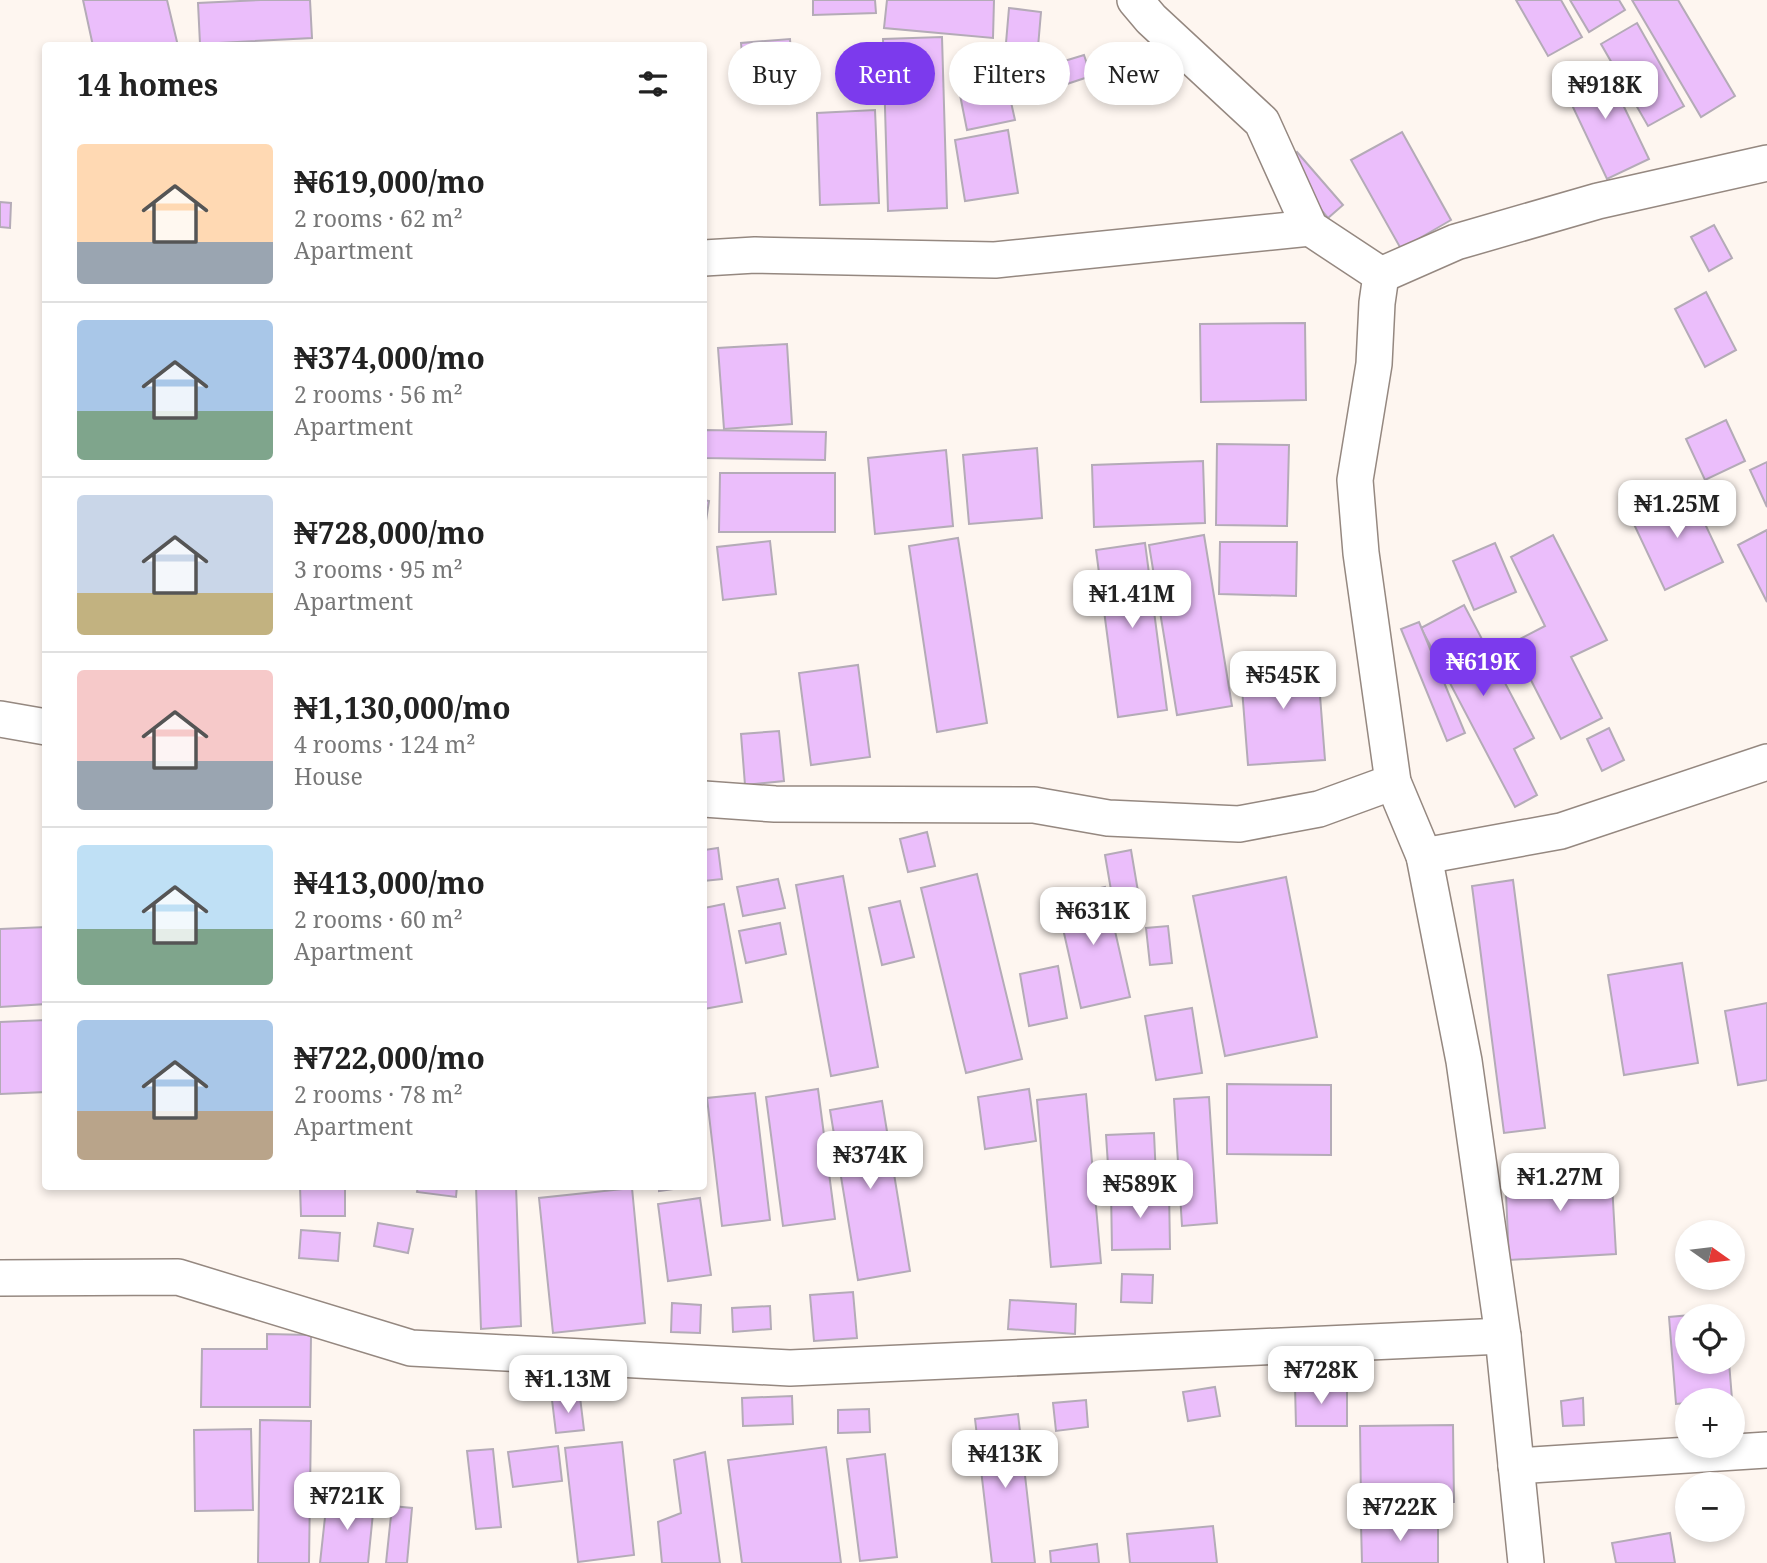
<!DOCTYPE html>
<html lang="en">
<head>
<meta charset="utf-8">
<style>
	:root { --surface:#fff; --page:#f6f6f6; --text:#222; --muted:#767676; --line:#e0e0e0; --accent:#7c3aed }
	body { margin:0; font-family:"Noto Serif",serif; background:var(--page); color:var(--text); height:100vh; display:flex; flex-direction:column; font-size:26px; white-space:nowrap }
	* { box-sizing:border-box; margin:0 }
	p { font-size:23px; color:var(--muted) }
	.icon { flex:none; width:38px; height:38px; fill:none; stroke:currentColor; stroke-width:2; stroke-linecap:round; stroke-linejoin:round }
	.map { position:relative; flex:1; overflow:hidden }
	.panel { position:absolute; left:42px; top:42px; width:665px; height:1148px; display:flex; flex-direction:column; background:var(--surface); border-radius:7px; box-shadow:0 4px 10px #0003 }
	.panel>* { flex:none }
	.hud { position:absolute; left:728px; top:42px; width:665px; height:63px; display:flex; gap:14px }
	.needle { width:46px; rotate:104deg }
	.controls { position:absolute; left:1675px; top:1220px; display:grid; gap:14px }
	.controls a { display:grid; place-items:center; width:70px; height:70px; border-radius:50%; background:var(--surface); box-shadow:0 4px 10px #0003; font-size:35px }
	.price { position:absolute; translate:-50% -60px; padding:0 16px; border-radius:14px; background:#fff; color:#222; font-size:23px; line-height:46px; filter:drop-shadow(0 2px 4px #0008) }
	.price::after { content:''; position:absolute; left:50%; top:42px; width:21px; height:16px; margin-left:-10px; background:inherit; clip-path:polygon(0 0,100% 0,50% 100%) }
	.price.on { background:var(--accent); color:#fff }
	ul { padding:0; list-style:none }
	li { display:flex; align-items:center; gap:21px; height:175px; padding:0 35px }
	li+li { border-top:2px solid var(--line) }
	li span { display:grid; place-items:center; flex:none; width:196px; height:140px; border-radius:7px; color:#555 }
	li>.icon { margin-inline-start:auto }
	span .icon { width:84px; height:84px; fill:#fffc; stroke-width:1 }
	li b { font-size:30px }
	h2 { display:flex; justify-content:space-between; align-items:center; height:84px; padding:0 35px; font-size:30px }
	.tag { padding:0 24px; border-radius:32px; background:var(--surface); box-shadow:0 4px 10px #0003; font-size:24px; line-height:63px }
	.tag.on { background:var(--accent); color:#fff }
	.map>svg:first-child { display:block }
	.building { fill:#ebbefb; stroke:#b4abb7; stroke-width:2 }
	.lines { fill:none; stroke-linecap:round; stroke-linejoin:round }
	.street-casing { stroke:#958880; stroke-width:38 }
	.street { stroke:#fff; stroke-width:35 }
</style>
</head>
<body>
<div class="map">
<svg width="1767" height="1563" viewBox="0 0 1767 1563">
	<rect width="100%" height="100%" fill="#fef6f0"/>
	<!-- building -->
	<g class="building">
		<polygon points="83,0 167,0 178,46 93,46"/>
		<polygon points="261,0 310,0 312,38 200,44 198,3"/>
		<polygon points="813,0 875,0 876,13 813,15"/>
		<polygon points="887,0 994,0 993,38 884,28"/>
		<polygon points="1516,0 1561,0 1582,37 1548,56"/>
		<polygon points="1570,0 1619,0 1625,10 1589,32"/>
		<polygon points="1632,0 1678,0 1735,96 1701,117"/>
		<polygon points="1009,8 1041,12 1038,47 1006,43"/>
		<polygon points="1637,23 1684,106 1648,126 1601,44"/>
		<polygon points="942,37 947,208 888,211 883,39"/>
		<polygon points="790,39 794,92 746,96 741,43"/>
		<polygon points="1084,55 1091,76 1055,88 1048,66"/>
		<polygon points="1603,63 1649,159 1607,179 1562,84"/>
		<polygon points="1004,71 1015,120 967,130 957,80"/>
		<polygon points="875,110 879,203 820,205 817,113"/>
		<polygon points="1008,130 1018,193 965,201 955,140"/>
		<polygon points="1402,132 1451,220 1401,249 1351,160"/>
		<polygon points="1297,152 1343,205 1328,218 1283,165"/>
		<polygon points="0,202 11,203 10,228 0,227"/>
		<polygon points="1714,225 1732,258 1709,271 1691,237"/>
		<polygon points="1706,292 1736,350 1705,367 1675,309"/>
		<polygon points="1305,323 1306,400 1201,402 1200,324"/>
		<polygon points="787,344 792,424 724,429 718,348"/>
		<polygon points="1726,420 1745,461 1705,480 1686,439"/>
		<polygon points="705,430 826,432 825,460 705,458"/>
		<polygon points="1217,444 1289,445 1287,526 1216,525"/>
		<polygon points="1037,448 1042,518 969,524 963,455"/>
		<polygon points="946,450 953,526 875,534 868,458"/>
		<polygon points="1203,461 1205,523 1094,527 1092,465"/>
		<polygon points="1767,462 1767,507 1750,470"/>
		<polygon points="720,473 835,473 835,532 719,532"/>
		<polygon points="1689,490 1723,562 1665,590 1631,518"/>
		<polygon points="704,500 709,501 704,534"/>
		<polygon points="1767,530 1767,602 1738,545"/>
		<polygon points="1204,535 1232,706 1177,715 1149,545"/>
		<polygon points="1553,535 1607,640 1571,657 1602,718 1561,739 1512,643 1545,626 1511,557"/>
		<polygon points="958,538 987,723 937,732 909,546"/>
		<polygon points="770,541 776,594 723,600 717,547"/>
		<polygon points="1220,542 1297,542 1296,596 1219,594"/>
		<polygon points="1145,543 1167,710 1118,717 1096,550"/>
		<polygon points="1495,543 1516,592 1474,610 1453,561"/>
		<polygon points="1464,605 1534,738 1514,749 1537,795 1515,807 1421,628"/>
		<polygon points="1419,622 1465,733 1447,741 1401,629"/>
		<polygon points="1317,657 1325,760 1248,765 1240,663"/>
		<polygon points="858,665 870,757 811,765 799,673"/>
		<polygon points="1609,728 1624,760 1602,771 1587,739"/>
		<polygon points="779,731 784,781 745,785 741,734"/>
		<polygon points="927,832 935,866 908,872 900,839"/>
		<polygon points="718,848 722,879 704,881 704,850"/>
		<polygon points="1131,850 1143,921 1117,925 1105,855"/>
		<polygon points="977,874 1022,1059 966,1073 921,888"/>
		<polygon points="843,876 878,1067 831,1076 796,885"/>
		<polygon points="1286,877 1317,1037 1225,1056 1193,896"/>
		<polygon points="778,879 785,908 743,916 737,887"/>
		<polygon points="1513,880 1545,1128 1504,1133 1472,886"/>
		<polygon points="1105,887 1130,997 1081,1008 1056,898"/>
		<polygon points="900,901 914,957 882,965 869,908"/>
		<polygon points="724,904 742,1002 704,1009 704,908"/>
		<polygon points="780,923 786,954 746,963 739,931"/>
		<polygon points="1168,926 1172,963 1150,965 1146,928"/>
		<polygon points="46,927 46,1004 0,1007 0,929"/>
		<polygon points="1682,963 1698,1063 1624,1075 1608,975"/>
		<polygon points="1058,966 1067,1018 1029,1026 1020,974"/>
		<polygon points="1767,1003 1767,1080 1738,1085 1725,1011"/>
		<polygon points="1192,1008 1202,1073 1156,1080 1145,1016"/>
		<polygon points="46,1020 46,1092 0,1094 0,1022"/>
		<polygon points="1227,1084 1331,1085 1331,1155 1227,1154"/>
		<polygon points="818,1089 835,1219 783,1226 766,1097"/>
		<polygon points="1029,1089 1036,1141 985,1149 978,1097"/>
		<polygon points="755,1093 770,1220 722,1226 707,1098"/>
		<polygon points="1086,1094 1101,1263 1051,1267 1037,1100"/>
		<polygon points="1209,1097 1217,1223 1182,1226 1174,1099"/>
		<polygon points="882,1101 910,1271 858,1280 830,1110"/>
		<polygon points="1154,1133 1156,1178 1109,1180 1106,1135"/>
		<polygon points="1611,1166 1616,1254 1509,1260 1505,1172"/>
		<polygon points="300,1186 345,1186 345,1216 301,1216"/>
		<polygon points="418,1186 457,1186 456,1197 417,1192"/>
		<polygon points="476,1186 516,1186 521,1326 481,1329"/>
		<polygon points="659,1186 694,1186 659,1191"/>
		<polygon points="632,1188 645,1323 553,1333 539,1198"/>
		<polygon points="1169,1189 1170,1249 1112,1250 1111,1190"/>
		<polygon points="700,1198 711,1275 668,1281 658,1204"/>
		<polygon points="378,1223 413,1229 408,1253 374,1246"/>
		<polygon points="301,1230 340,1233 338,1261 299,1258"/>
		<polygon points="1122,1274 1153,1275 1152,1303 1121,1302"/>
		<polygon points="853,1292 857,1338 814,1341 810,1295"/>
		<polygon points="1010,1300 1076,1304 1075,1334 1008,1329"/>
		<polygon points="672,1303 701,1305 700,1333 671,1332"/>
		<polygon points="770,1306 771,1329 733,1332 732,1308"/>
		<polygon points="1724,1312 1725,1316 1687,1316 1687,1362 1729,1362 1732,1399 1687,1400 1687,1403 1676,1404 1669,1317"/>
		<polygon points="267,1334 311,1335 310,1407 201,1407 202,1349 267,1349"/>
		<polygon points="1295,1386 1347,1386 1347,1426 1296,1426"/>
		<polygon points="1215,1387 1220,1416 1188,1421 1183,1392"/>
		<polygon points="792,1396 793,1424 743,1426 742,1398"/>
		<polygon points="580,1397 584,1430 556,1433 552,1400"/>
		<polygon points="1583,1398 1584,1425 1563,1426 1561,1401"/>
		<polygon points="1086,1400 1088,1427 1056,1431 1053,1403"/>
		<polygon points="869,1409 870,1432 838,1433 838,1410"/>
		<polygon points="1018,1414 1035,1563 992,1563 975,1419"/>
		<polygon points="260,1420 311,1421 309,1563 258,1563"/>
		<polygon points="1453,1425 1454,1502 1361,1503 1360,1426"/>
		<polygon points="251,1429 253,1510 195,1511 194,1430"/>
		<polygon points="622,1442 634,1555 578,1562 565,1448"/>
		<polygon points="558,1446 562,1481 513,1487 508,1452"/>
		<polygon points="826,1447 841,1563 742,1563 728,1460"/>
		<polygon points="493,1449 501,1527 476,1529 467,1451"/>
		<polygon points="705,1452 720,1563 662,1563 658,1522 681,1513 674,1460"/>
		<polygon points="885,1454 897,1557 860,1561 847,1459"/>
		<polygon points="327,1499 374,1503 368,1563 320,1563"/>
		<polygon points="392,1506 412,1508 407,1563 386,1563"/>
		<polygon points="1438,1523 1438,1563 1362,1563 1361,1524"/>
		<polygon points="1213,1526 1217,1563 1130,1563 1127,1534"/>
		<polygon points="1670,1533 1675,1563 1616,1563 1612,1543"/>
		<polygon points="1097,1544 1099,1563 1051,1563 1050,1551"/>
	</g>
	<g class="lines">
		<defs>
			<g id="street">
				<polyline points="1135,0 1151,19 1262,122 1310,228 1381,275 1377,303 1374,364 1355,480 1361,553 1393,782 1424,856 1464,1061 1503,1336 1526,1563"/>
				<polyline points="704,258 755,255 995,260 1310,228"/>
				<polyline points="1381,275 1456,242 1598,201 1767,163"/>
				<polyline points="0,719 46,727"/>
				<polyline points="704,799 775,804 1034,805 1108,818 1239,824 1319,809 1393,782"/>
				<polyline points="1424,856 1561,831 1767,762"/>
				<polyline points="0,1278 178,1277 411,1348 790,1368 1503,1336"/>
				<polyline points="1516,1466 1767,1450"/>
			</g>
		</defs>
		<!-- street casing -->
		<use href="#street" class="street-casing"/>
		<!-- street -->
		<use href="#street" class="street"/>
	</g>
</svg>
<div class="controls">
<a><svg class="needle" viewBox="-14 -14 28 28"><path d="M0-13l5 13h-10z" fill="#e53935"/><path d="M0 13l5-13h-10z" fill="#767676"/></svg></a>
<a><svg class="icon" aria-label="locate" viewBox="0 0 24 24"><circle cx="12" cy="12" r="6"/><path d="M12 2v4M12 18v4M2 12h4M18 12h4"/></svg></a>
<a>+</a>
<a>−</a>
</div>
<b class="price" style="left:1605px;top:121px">₦918K</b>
<b class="price" style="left:1677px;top:540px">₦1.25M</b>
<b class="price" style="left:1132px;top:630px">₦1.41M</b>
<b class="price on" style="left:1483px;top:698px">₦619K</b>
<b class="price" style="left:1283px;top:711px">₦545K</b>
<b class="price" style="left:1093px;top:947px">₦631K</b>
<b class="price" style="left:870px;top:1191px">₦374K</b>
<b class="price" style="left:1560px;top:1213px">₦1.27M</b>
<b class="price" style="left:1140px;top:1220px">₦589K</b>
<b class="price" style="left:1321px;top:1406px">₦728K</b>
<b class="price" style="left:568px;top:1415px">₦1.13M</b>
<b class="price" style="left:1005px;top:1490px">₦413K</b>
<b class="price" style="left:347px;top:1532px">₦721K</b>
<b class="price" style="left:1400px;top:1543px">₦722K</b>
<div class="hud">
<a class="tag">Buy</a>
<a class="tag on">Rent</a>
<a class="tag">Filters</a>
<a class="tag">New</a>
</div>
<section class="panel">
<h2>14 homes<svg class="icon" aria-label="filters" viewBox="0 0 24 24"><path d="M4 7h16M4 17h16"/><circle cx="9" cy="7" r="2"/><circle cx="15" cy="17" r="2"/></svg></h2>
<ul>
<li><span style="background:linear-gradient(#ffd9b3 70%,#9aa5b1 0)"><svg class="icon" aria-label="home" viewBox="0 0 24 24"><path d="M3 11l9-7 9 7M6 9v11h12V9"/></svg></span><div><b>₦619,000/mo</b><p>2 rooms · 62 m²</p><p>Apartment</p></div></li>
<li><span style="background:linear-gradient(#a9c7e8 65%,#7fa58c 0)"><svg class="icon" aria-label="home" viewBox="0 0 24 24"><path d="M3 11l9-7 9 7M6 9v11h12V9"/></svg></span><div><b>₦374,000/mo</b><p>2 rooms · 56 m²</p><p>Apartment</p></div></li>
<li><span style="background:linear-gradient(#c9d6e8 70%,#c2b280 0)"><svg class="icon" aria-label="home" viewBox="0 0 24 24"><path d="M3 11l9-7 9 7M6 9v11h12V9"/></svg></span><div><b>₦728,000/mo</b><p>3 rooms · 95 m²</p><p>Apartment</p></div></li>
<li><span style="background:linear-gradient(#f6c9c9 65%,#9aa5b1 0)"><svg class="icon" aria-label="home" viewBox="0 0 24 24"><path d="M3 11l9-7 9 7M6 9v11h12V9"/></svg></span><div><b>₦1,130,000/mo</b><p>4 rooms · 124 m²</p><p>House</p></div></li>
<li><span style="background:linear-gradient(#bfe0f5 60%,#7fa58c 0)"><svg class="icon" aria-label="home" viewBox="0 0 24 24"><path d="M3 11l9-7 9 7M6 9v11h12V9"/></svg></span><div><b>₦413,000/mo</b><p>2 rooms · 60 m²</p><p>Apartment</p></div></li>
<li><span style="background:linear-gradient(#a9c7e8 65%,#b9a48a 0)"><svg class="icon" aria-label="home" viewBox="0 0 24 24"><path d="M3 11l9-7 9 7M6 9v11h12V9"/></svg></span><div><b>₦722,000/mo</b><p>2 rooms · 78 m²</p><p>Apartment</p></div></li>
</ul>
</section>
</div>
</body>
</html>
